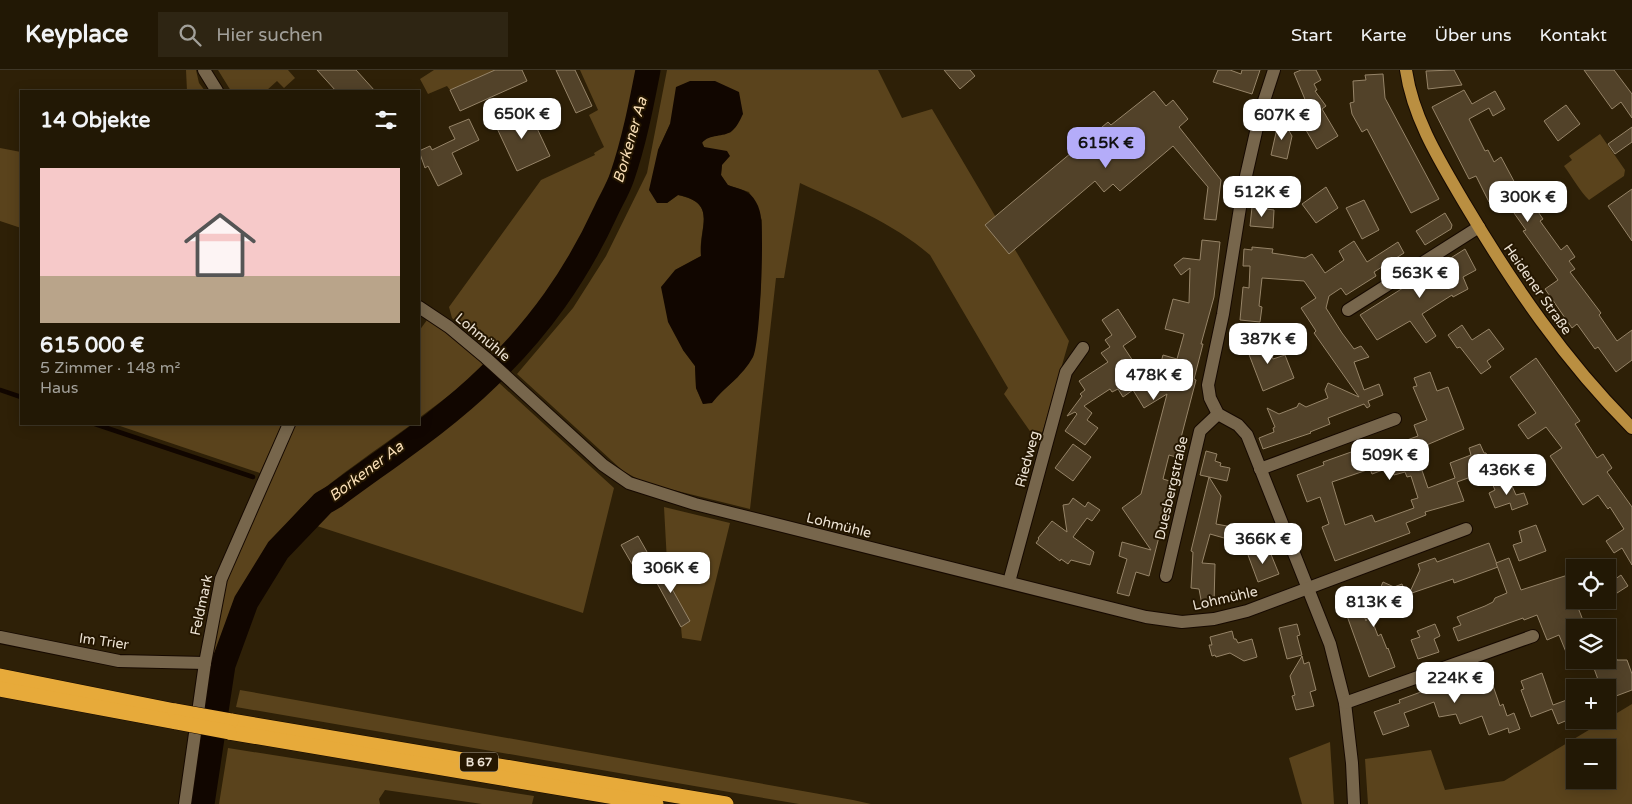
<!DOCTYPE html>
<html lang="de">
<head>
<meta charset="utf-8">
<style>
	:root { --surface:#221805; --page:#2e2513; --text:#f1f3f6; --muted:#a2a09a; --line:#3f3727; --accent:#b4acf9 }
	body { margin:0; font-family:"Varela Round",sans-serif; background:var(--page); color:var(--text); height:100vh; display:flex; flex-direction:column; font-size:19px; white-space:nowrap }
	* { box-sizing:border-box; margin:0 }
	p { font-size:16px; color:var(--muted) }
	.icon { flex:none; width:28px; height:28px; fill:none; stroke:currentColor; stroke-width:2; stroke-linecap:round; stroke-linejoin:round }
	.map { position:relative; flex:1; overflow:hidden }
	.panel { position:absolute; left:20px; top:20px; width:400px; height:335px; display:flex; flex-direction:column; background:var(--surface); border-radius:0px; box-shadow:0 2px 12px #0003,0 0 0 1px var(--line) }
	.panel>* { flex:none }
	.fabs { position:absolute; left:1566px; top:489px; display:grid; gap:10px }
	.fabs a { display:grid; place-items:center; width:50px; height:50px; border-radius:0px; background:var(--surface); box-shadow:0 2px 12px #0003,0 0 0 1px var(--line); font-size:25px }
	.price { position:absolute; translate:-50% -42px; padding:0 11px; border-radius:10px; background:#fff; color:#222; font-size:16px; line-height:32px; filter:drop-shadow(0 1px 2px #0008) }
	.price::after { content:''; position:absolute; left:50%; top:30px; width:15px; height:11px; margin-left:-8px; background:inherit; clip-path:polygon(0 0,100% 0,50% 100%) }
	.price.on { background:var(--accent); color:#111 }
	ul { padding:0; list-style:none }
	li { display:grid; align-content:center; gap:10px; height:265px; padding:0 20px }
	li span { display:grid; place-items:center; height:155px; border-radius:0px; color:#555 }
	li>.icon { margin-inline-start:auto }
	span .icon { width:90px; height:90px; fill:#fffc; stroke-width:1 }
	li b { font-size:21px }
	h2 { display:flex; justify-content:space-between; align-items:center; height:60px; padding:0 20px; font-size:21px }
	header { display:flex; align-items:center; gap:30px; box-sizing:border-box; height:70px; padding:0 25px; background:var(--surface); border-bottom:1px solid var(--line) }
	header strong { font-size:24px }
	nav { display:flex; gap:28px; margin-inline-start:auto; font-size:18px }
	.search { width:350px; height:45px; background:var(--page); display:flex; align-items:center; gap:12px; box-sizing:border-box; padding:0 18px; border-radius:0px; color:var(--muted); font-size:19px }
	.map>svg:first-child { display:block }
	.green { fill:#5a431c; fill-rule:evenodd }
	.water { fill:#110600 }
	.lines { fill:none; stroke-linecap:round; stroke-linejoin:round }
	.stream { stroke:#110600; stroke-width:4.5 }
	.river { stroke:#110600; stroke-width:25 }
	.building { fill:#524229; stroke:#968468; fill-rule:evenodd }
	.minor-casing { stroke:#160900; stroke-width:14 }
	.major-casing { stroke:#160900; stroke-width:14 }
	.highway-casing { stroke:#160900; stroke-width:16 }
	.minor { stroke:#77664c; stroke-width:12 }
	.major { stroke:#ba8f41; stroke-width:12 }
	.highway { stroke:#e7aa3a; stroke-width:15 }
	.highway-bridge-casing { stroke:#160900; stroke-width:16; stroke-linecap:butt }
	.highway-bridge { stroke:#e7aa3a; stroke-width:15 }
	.labels { text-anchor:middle; stroke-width:4; stroke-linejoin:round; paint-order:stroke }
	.shield { fill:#241600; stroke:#b1a694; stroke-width:1 }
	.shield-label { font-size:12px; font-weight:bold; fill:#ede3d4 }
	.street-label { font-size:14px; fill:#ede3d4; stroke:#241600 }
	.water-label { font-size:15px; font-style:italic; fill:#fadfb7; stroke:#241600 }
</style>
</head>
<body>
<header>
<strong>Keyplace</strong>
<div class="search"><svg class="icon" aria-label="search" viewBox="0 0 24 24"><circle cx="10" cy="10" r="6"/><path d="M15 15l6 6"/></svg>Hier suchen</div>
<nav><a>Start</a><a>Karte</a><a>Über uns</a><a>Kontakt</a></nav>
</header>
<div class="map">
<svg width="1632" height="734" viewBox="0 0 1632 734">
	<rect width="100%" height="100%" fill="#2e2007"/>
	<!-- green -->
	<g class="green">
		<polygon points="186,0 196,0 199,13 205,21 187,21"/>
		<polygon points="218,0 288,0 295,8 284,18 277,11 266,21 231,21"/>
		<polygon points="434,0 496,0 450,20 447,16 428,24 420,9"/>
		<path d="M580,0H639C616,117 578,194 498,282L452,248L449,237L541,110L595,85L594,83L604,77L589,45L598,40Z"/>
		<path d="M667,0H878L902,48L932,39L1069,271L1039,374L1004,324L1008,318L930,185C892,152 845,134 800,113L784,208H776L750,439L645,413L623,401L517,304L573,238L606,186L647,103ZM670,54L731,62L706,68L702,72L704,77L722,95L721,105L727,115L749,122L762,150L761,218L757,261L738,307L720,323L712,332L703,334L696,318L695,296L683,280L675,200L701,186C698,156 719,134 678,125L667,133L658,80Z"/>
		<path d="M1600,64L1625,100L1624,106L1589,130C1579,120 1573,108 1564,96L1572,90L1569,86Z"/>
		<polygon points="0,78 21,82 21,158 0,151"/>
		<polygon points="427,250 444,259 485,294 467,312 419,348 419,261"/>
		<polygon points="497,311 614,418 583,543 314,455 350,424 448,352"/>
		<polygon points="114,354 282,354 260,403"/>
		<path d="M295,354H412C376,380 339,405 305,434C298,440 291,449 285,456C245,501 222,554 209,612L223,525L229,505Z"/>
		<polygon points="664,437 730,453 701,571 682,568 681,557 667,510 675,506 667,492"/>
		<polygon points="240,620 853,730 871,734 799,734 236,637"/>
		<path d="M1632,634V734H1368L1365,689L1431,680L1445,720L1504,711ZM1575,678H1608V710H1575Z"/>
		<polygon points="1330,672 1334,734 1302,734 1289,688"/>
		<polygon points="228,678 534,726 532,734 482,734 385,720 379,729 380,734 219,734"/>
	</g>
	<!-- water -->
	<path class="water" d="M690,11H715L739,22L743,44C740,50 737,57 732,61C723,68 710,63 702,73L704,77L727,81L730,86L722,95L721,105L728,115C739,119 750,120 756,132C759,137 761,144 761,150C764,168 760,274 753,287C743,306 724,317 712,333L703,334L696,318L695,296L683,280L668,252L661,217L675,200L701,186C699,156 718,133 678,125L667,133H657L649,120L658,80L670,54L676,17Z"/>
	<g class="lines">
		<!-- stream -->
		<g class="stream">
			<polyline points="0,320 21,327"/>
			<polyline points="95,354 253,407"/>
		</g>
		<!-- river -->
		<path class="river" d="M202,734L223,595L246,532L278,480L323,433L335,426C386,388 442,352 488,307C539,258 576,206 606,141C611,130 618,119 622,107C634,72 641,36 648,0"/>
	</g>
	<!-- building -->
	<g class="building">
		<polygon points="317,0 356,0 375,21 336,21"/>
		<polygon points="495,0 522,0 527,11 460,41 450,20"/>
		<polygon points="556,0 575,0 592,36 576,43"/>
		<polygon points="944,0 970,0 975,6 960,19"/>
		<polygon points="1218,0 1230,0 1241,4 1242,0 1260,0 1252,24 1213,12"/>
		<polygon points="1301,0 1316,0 1321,10 1314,14 1317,20 1315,21 1326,36 1322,39 1338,66 1317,79 1303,55 1313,49 1307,41 1309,39 1294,3"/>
		<polygon points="1454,0 1462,15 1428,19 1426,1"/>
		<polygon points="1584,0 1614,0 1632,24 1632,48 1621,32 1612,39"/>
		<polygon points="1383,4 1385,28 1439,129 1411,143 1367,59 1362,62 1352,44 1350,33 1354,32 1353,11 1366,10 1365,5"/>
		<polygon points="1464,20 1472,34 1495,21 1505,39 1493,46 1489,38 1469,49 1485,81 1488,80 1494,92 1501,87 1516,115 1519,114 1543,149 1540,151 1561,180 1567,175 1575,187 1569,191 1575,199 1570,202 1601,243 1599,245 1617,271 1632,260 1632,290 1616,302 1598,277 1595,279 1577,254 1572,258 1545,219 1558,210 1523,161 1526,160 1502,126 1489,132 1476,106 1469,109 1432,37"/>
		<polygon points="1154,21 1166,36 1173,30 1188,49 1179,57 1221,110 1216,150 1204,149 1208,117 1173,76 1120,121 1113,114 1104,122 1095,111 1009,184 985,155 1108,52 1111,55"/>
		<polygon points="1566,35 1580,54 1558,71 1544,51"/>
		<polygon points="528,39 533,55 535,54 550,86 517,101 495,54"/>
		<polygon points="1280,45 1292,66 1287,89 1271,85"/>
		<polygon points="469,49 479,70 452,83 462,104 438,116 428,96 425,98 419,81 430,76 432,80 455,69 449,57"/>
		<polygon points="1632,57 1632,72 1615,84 1608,74"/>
		<polygon points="1326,117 1338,138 1316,153 1302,134"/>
		<polygon points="1632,119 1632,171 1608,136"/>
		<polygon points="1364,130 1379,160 1362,169 1346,138"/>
		<polygon points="1252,137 1274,140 1273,158 1250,156"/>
		<polygon points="1445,143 1452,155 1451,159 1425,175 1416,161"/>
		<polygon points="1202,170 1220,172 1214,227 1201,274 1203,274 1194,309 1196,310 1176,387 1169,385 1163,409 1173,412 1149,506 1136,502 1129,526 1117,523 1127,489 1119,486 1122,472 1151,480 1122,438 1141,424 1167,324 1144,338 1133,320 1123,327 1118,319 1112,322 1110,319 1084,336 1092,343 1087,350 1098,358 1085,375 1065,361 1077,344 1075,342 1067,346 1082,326 1080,324 1085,320 1079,311 1108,292 1101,283 1110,277 1105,270 1112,265 1102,250 1118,239 1136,267 1123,276 1153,321 1163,285 1177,289 1184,264 1165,259 1173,229 1189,233 1190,198 1181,205 1174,195 1183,188 1200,190"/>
		<polygon points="1354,171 1367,192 1398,172 1404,183 1374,202 1376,206 1346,225 1341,218 1329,226 1326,238 1342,263 1354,279 1361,276 1369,287 1354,292 1364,320 1379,314 1383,325 1368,331 1370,336 1367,338 1364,334 1328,348 1330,354 1310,362 1311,363 1263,379 1259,368 1274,362 1273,358 1275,357 1267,338 1279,344 1297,337 1299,333 1306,337 1328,328 1325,320 1328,313 1359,327 1314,263 1316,261 1301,238 1316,228 1304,211 1262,208 1259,236 1262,237 1260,252 1240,250 1243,217 1249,218 1250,196 1243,196 1244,179 1252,180 1252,177 1273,179 1272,183 1305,188 1312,184 1325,203 1344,190 1339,181"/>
		<polygon points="1465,179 1476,200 1463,207 1468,219 1453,227 1452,225 1422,244 1436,266 1426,273 1410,251 1377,270 1360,245"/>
		<polygon points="1462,255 1472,270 1489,259 1504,279 1487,291 1491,297 1481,304 1460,277 1457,278 1448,265"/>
		<polygon points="1264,267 1273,289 1285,285 1294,308 1263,321 1245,274"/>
		<polygon points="1536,288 1580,351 1575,354 1597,388 1603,384 1612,398 1607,402 1632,437 1632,495 1622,478 1614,483 1606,471 1624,459 1610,437 1608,439 1598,425 1583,435 1550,386 1562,378 1546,357 1528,369 1518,355 1536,343 1510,307"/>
		<path d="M1430,302L1437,321L1448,317L1464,359L1415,380L1428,418L1455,408L1450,393L1471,385L1469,378L1480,374L1484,383H1486L1493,399L1457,412L1464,431L1425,442L1426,445L1406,453L1410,463L1335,491L1322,457L1329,454L1320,427L1307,432L1297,405L1324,395L1323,392L1368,376L1371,383L1418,366L1414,355L1427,350L1413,317L1417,316L1414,308ZM1391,397L1394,405L1405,402L1407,407L1411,406L1418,428L1411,430L1414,438L1375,452L1372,445L1345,455L1332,412L1370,399L1372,404Z"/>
		<polygon points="1073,374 1091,387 1073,411 1055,398"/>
		<polygon points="1206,381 1217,384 1215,391 1221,393 1220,396 1230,398 1227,411 1209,407 1221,426 1216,454 1227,456 1224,468 1210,464 1202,493 1215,494 1214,534 1202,535 1199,519 1191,518 1193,482 1191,481 1209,407 1200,405"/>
		<polygon points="1505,408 1509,417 1512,416 1516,425 1524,423 1528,434 1512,440 1510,433 1495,438 1489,423 1495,420 1492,413"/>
		<polygon points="1073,428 1085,437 1088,432 1100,440 1092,451 1087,448 1073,467 1094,482 1090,495 1071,490 1068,494 1061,489 1060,491 1036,473 1039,469 1038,468 1052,451 1067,462 1063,435 1069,434"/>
		<polygon points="1536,455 1546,481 1519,491 1513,475 1522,472 1519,461"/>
		<polygon points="638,466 655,496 639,506 621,475"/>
		<polygon points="1489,473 1498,497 1454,513 1453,509 1409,524 1420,500 1418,494 1435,488 1437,492"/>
		<polygon points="1268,477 1279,504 1258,512 1248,485"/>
		<polygon points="1509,488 1521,520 1571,504 1575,514 1575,530 1586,558 1575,558 1575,579 1566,582 1559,565 1547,570 1537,545 1524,550 1523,548 1458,571 1453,558 1461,555 1457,547 1485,536 1493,532 1495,528 1507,523 1496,493"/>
		<polygon points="669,494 676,506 667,510 690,551 681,557 652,504"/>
		<polygon points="1621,505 1628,516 1617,523 1611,512"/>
		<polygon points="1383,512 1394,517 1402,514 1409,531 1370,545 1378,566 1381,564 1387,579 1388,578 1395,597 1369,607 1342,532 1357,526 1366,551"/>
		<polygon points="1297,554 1300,565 1297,566 1302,585 1287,589 1279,558"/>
		<polygon points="1435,554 1440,566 1434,569 1439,582 1418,589 1411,570 1420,567 1417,561"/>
		<polygon points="1232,561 1234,569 1236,569 1238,573 1252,569 1257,587 1244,591 1230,583 1216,587 1215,585 1212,586 1209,575 1212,575 1210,567"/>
		<polygon points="1609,567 1617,590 1627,590 1632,604 1632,620 1608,629 1608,618 1601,618 1591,590 1608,590"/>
		<polygon points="1302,586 1304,594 1309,592 1316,620 1310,622 1314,636 1296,640 1292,626 1295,625 1290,606"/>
		<polygon points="1489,597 1493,609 1491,610 1500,636 1503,634 1507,646 1514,643 1520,659 1509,663 1508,658 1489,665 1482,646 1460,654 1456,644 1439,647 1434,632 1404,643 1409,656 1383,665 1374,642 1400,633 1399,630"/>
		<polygon points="1542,603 1553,635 1575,627 1575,647 1558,654 1552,639 1531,647 1521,620 1524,619 1521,611"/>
	</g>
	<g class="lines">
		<defs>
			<g id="minor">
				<polyline points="204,0 217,21"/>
				<polyline points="1274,0 1261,40 1243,119 1223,244 1208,315 1210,328 1218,344 1238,355 1247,365 1330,574 1345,633 1352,693 1354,734"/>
				<polyline points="419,237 449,257 486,288 603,395 629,413 695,434 1146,547 1182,552 1214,549 1247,541 1466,459"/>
				<polyline points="1348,240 1479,157"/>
				<polyline points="1260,399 1395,349"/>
				<polyline points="1166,506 1200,361 1218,344"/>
				<polyline points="1009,512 1066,302 1083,278"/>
				<polyline points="0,567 119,591 205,593"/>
				<polyline points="1345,633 1533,566"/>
				<polyline points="185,734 205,593 221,509 289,354"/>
			</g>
			<path id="major" d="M1406,0C1413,49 1441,93 1465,134C1513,215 1565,291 1632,358"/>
			<g id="highway">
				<polyline points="0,606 175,641"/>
				<polyline points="0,619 176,652"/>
				<polyline points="231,651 726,734"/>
				<polyline points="229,662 656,734"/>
			</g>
		</defs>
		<!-- minor casing -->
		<use href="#minor" class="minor-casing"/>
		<!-- major casing -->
		<use href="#major" class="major-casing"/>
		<!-- highway casing -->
		<use href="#highway" class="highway-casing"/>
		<!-- minor -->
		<use href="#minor" class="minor"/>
		<!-- major -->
		<use href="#major" class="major"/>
		<!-- highway -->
		<use href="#highway" class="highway"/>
		<defs>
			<g id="highway-bridge">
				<polyline points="175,641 231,651"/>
				<polyline points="176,652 229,662"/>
			</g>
		</defs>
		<!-- highway-bridge casing -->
		<use href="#highway-bridge" class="highway-bridge-casing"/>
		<!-- highway-bridge -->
		<use href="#highway-bridge" class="highway-bridge"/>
	</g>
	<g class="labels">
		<!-- shield labels -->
		<rect class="shield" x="460" y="682.5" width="38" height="19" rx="4"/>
		<g class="shield-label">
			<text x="479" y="696">B 67</text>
		</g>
		<!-- street labels -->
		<g class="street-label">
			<text transform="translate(1538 219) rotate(55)" y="5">Heidener Straße</text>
			<text transform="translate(483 267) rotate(40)" y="5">Lohmühle</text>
			<text transform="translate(1027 389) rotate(-75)" y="5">Riedweg</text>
			<text transform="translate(1171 418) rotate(-77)" y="5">Duesbergstraße</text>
			<text transform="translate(839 455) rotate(14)" y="5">Lohmühle</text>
			<text transform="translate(1225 528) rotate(-13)" y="5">Lohmühle</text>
			<text transform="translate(201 535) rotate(-78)" y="5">Feldmark</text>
			<text transform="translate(104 571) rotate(8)" y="5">Im Trier</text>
		</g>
		<!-- water labels -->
		<g class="water-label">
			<text transform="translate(630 70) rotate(-74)" y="5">Borkener Aa</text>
			<text transform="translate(366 401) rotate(-37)" y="5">Borkener Aa</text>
		</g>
	</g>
</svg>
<div class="fabs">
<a><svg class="icon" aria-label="locate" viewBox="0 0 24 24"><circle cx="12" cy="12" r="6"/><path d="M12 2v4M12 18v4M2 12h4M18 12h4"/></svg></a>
<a><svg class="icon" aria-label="layers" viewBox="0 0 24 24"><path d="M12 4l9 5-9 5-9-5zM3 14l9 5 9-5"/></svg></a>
<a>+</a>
<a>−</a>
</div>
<b class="price" style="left:522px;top:70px">650K €</b>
<b class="price" style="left:1282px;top:71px">607K €</b>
<b class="price on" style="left:1106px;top:99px">615K €</b>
<b class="price" style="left:1262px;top:148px">512K €</b>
<b class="price" style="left:1528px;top:153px">300K €</b>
<b class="price" style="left:1420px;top:229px">563K €</b>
<b class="price" style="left:1268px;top:295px">387K €</b>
<b class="price" style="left:1154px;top:331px">478K €</b>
<b class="price" style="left:1390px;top:411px">509K €</b>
<b class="price" style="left:1507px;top:426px">436K €</b>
<b class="price" style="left:1263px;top:495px">366K €</b>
<b class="price" style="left:671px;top:524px">306K €</b>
<b class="price" style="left:1374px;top:558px">813K €</b>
<b class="price" style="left:1455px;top:634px">224K €</b>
<section class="panel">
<h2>14 Objekte<svg class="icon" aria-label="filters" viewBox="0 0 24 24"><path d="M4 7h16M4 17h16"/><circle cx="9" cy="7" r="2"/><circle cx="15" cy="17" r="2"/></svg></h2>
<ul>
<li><span style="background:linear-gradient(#f6c9c9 70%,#b9a48a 0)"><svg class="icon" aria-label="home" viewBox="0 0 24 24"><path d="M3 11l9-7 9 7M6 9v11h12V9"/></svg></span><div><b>615 000 €</b><p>5 Zimmer · 148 m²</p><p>Haus</p></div></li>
</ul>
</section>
</div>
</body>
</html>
